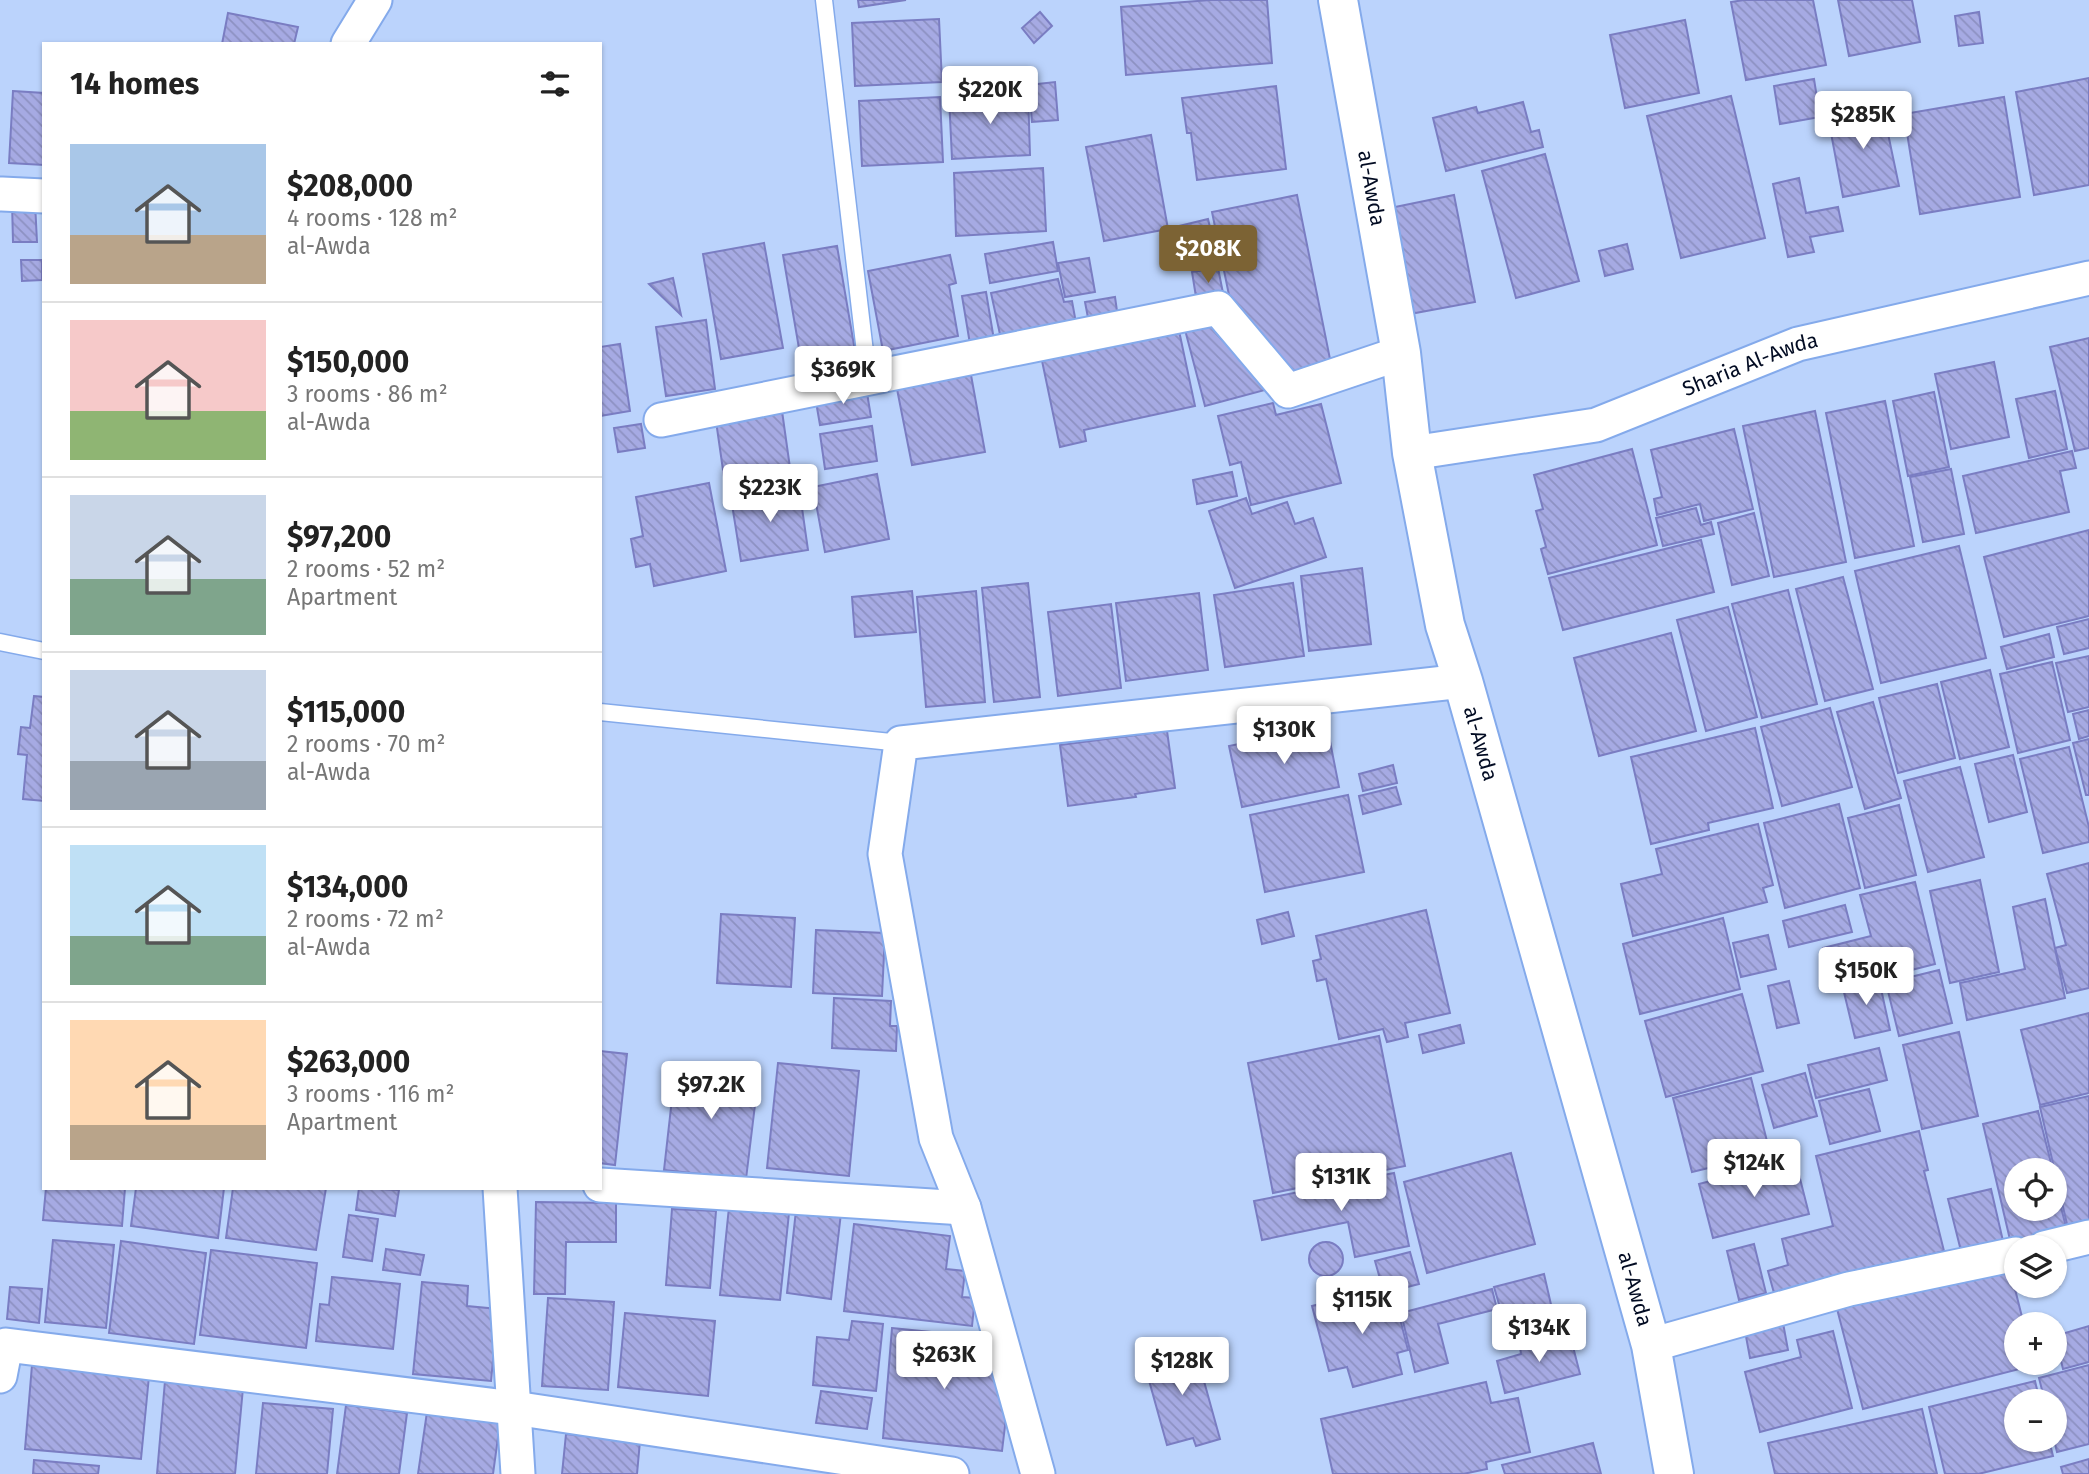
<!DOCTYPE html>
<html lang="en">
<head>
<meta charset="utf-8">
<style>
	:root { --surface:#fff; --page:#f2f2f2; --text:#222; --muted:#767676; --line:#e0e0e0; --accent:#7c6334 }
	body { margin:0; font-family:"Fira Sans",sans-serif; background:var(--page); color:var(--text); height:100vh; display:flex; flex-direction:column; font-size:26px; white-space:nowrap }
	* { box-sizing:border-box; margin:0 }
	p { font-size:23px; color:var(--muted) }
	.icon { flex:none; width:38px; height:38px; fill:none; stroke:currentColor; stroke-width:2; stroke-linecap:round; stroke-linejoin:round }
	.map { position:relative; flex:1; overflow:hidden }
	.side { position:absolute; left:42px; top:42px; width:560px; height:1148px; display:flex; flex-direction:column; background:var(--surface); border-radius:0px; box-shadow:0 2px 5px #0004 }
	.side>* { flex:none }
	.fabs { position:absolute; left:2004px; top:1158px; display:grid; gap:14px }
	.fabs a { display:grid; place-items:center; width:63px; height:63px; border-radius:50%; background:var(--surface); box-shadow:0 2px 5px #0004; font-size:35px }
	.price { position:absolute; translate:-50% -60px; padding:0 16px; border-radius:7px; background:#fff; color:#222; font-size:23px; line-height:46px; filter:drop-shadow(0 2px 4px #0008) }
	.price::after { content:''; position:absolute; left:50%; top:42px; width:21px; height:16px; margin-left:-10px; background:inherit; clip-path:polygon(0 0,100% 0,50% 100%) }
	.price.selected { background:var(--accent); color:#fff }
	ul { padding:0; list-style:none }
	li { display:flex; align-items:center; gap:21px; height:175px; padding:0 28px }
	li+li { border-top:2px solid var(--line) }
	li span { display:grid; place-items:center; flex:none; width:196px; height:140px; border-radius:0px; color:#555 }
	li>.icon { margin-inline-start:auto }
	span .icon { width:84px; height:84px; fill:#fffc; stroke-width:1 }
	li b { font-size:30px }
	h2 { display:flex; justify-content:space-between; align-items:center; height:84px; padding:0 28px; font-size:30px }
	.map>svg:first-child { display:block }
	.building { fill:url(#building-back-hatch); stroke:#7a7dc2; stroke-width:2 }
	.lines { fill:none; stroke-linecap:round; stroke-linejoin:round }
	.service-casing { stroke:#84aaeb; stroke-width:19 }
	.minor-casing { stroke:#84aaeb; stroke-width:37 }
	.secondary-casing { stroke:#84aaeb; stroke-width:42 }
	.service { stroke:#fff; stroke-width:16 }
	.minor { stroke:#fff; stroke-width:33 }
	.secondary { stroke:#fff; stroke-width:38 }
	.labels { text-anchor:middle; stroke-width:5; stroke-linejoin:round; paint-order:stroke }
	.street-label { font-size:21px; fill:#020b22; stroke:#eff3fa }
</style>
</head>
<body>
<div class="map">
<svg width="2089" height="1474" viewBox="0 0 2089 1474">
	<defs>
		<pattern id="building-back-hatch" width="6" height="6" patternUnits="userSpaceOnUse" patternTransform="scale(1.75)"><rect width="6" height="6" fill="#a6aae3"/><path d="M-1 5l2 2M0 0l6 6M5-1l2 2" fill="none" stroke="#8d91c2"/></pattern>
	</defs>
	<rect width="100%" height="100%" fill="#bbd3fc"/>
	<!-- building -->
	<g class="building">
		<polygon points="858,0 906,0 859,7"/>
		<polygon points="1210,0 1267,0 1272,63 1126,75 1121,7"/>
		<polygon points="1744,0 1813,0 1826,65 1746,80 1731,2"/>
		<polygon points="1838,0 1912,0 1920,42 1849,56"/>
		<polygon points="1040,12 1052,26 1034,43 1022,28"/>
		<polygon points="1979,12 1983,43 1959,46 1955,16"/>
		<polygon points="228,13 298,27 294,44 222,44"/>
		<polygon points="939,19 942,82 855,86 852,23"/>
		<polygon points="1685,20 1699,93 1625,108 1610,35"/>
		<polygon points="2089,78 2089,185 2034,195 2016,92"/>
		<polygon points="1814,79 1820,117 1780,124 1774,86"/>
		<polygon points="1055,82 1058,120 1032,122 1029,85"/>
		<polygon points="1276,86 1286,169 1197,180 1191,133 1187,133 1182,98"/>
		<polygon points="13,91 44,93 44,165 9,163"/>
		<polygon points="1028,92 1030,155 952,159 949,97"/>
		<polygon points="1731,96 1765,238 1681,258 1647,116"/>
		<polygon points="940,97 943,162 862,166 859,101"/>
		<polygon points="2004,97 2020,197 1920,214 1904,114"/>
		<polygon points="1523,102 1531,132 1539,130 1543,147 1446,171 1433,118 1476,107 1478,113"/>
		<polygon points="1882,105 1899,186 1843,197 1828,117"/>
		<polygon points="1151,135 1168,229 1104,241 1086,147"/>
		<polygon points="1545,154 1579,281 1516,298 1482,171"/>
		<polygon points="1043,168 1046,231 956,236 954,173"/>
		<polygon points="1799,178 1806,213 1838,207 1843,231 1810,237 1814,252 1788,257 1773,184"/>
		<polygon points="1297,195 1332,369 1290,378 1229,295 1212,212"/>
		<polygon points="1454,195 1475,302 1410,314 1390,208"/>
		<polygon points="12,202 35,202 37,242 13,242"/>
		<polygon points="1208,219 1218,260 1188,267 1179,226"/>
		<polygon points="1053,242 1058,271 990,283 985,254"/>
		<polygon points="764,243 783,348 721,359 703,254"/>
		<polygon points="1627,244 1633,269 1605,276 1599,251"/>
		<polygon points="837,246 855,351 801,360 783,255"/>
		<polygon points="950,255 956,283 949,285 958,336 883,351 868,271"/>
		<polygon points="1089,258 1095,292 1065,297 1058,263"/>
		<polygon points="21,260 42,260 42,280 22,281"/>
		<polygon points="1218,268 1224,298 1197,303 1192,272"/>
		<polygon points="673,278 681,315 649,284"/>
		<polygon points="1058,279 1064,302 1072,301 1076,323 1001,339 991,293"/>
		<polygon points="986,292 994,340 970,344 962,296"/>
		<polygon points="1115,297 1118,318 1089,323 1085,302"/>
		<polygon points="706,320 715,389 666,396 656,327"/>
		<polygon points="1220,324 1265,390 1205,406 1184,326"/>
		<polygon points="1178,326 1195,406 1084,430 1086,441 1060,447 1041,356"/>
		<polygon points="2089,338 2089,448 2075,451 2050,347"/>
		<polygon points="620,344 630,411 600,416 600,347"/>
		<polygon points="1994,362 2009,437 1951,449 1935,374"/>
		<polygon points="971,375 985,452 912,465 897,389"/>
		<polygon points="866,387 871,417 820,425 815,396"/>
		<polygon points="2055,391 2067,449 2029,458 2016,399"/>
		<polygon points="1934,392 1949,467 1908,476 1893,401"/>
		<polygon points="1885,401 1914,546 1855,558 1826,413"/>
		<polygon points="1273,403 1276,415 1321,404 1341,483 1251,505 1241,462 1230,465 1218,416"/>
		<polygon points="782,411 791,475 725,484 716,421"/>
		<polygon points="1815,411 1846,562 1774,577 1743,426"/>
		<polygon points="641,424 645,448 618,452 614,428"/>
		<polygon points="872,426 877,461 825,469 820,434"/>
		<polygon points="1734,429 1753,509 1704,521 1700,504 1657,515 1654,499 1662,497 1651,450"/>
		<polygon points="1632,449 1657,545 1548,574 1541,549 1546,547 1536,511 1543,509 1534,475"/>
		<polygon points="2072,451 2076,468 2060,471 2069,512 1976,533 1963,476"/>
		<polygon points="1951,469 1964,534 1923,542 1910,477"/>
		<polygon points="1232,472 1237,496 1197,504 1193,480"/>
		<polygon points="877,474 889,539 825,552 813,487"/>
		<polygon points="709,483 726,571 654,586 650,564 636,567 631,539 643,536 636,497"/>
		<polygon points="799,487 808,550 741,561 731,498"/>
		<polygon points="1246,498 1252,514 1287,502 1295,524 1313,518 1326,557 1235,588 1209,511"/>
		<polygon points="1696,508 1701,525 1711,522 1714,534 1663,546 1656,518"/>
		<polygon points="1754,513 1769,576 1732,585 1718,523"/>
		<polygon points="2089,530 2089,616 2004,637 1984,557"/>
		<polygon points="1701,540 1714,592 1563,630 1549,578"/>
		<polygon points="1959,546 1986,658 1881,683 1855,571"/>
		<polygon points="1362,568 1371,644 1309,651 1301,576"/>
		<polygon points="1843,577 1873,689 1825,701 1796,589"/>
		<polygon points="1028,583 1040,697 994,702 982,588"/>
		<polygon points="1293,583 1304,656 1225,667 1214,595"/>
		<polygon points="1788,590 1817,704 1762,718 1732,604"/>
		<polygon points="912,591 916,632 855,637 852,597"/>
		<polygon points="976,591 985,702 926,707 917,597"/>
		<polygon points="1199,593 1208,670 1126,681 1116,603"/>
		<polygon points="1111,604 1121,688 1058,696 1048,612"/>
		<polygon points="1728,607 1757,717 1706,731 1677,620"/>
		<polygon points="2089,619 2089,648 2064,654 2057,627"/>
		<polygon points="1671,633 1696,731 1599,756 1574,658"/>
		<polygon points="2049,634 2054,657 2007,669 2001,647"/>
		<polygon points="2089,656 2089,707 2068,712 2056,663"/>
		<polygon points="2052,662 2070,740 2018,753 2000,674"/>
		<polygon points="1990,670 2009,747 1960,759 1941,682"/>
		<polygon points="1937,684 1955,758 1898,773 1879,698"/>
		<polygon points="34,696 44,697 44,801 23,799 27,755 18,754 21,727 30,728"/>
		<polygon points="1873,702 1901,798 1865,809 1837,712"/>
		<polygon points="1830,708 1852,787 1782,806 1761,727"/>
		<polygon points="2089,710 2089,736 2079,739 2073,714"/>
		<polygon points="1327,726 1339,787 1242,807 1229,746"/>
		<polygon points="1755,728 1773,808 1708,823 1709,830 1651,844 1631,757"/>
		<polygon points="1167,731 1175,788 1135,794 1136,797 1068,806 1060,745"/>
		<polygon points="2089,739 2089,795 2086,795 2073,743"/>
		<polygon points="2069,747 2089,827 2089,842 2043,853 2020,759"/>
		<polygon points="2013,755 2027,812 1989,822 1975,764"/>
		<polygon points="1393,765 1397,783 1363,791 1359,774"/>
		<polygon points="1960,767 1984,857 1928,872 1904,781"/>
		<polygon points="1396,787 1401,804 1363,814 1359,796"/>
		<polygon points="1348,795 1364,872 1265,892 1250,815"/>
		<polygon points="1839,804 1860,888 1785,908 1764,823"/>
		<polygon points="1899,805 1916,875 1865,888 1848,818"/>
		<polygon points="1758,824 1773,885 1763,888 1767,902 1633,936 1621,884 1662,874 1656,849"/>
		<polygon points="2089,863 2089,988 2067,993 2055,948 2066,945 2047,874"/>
		<polygon points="1980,880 1999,972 1950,983 1930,891"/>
		<polygon points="1915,882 1935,964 1880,978 1878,969 1831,981 1823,948 1871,936 1860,895"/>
		<polygon points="2045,899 2065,998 1967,1020 1960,983 2025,969 2013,907"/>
		<polygon points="1845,905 1852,932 1789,947 1783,921"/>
		<polygon points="1426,910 1450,1013 1405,1023 1408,1037 1387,1042 1383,1029 1339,1039 1326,979 1317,981 1313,961 1321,959 1316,936"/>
		<polygon points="1288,912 1294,936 1262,944 1257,920"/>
		<polygon points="721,914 795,918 791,987 717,983"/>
		<polygon points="1723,918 1740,989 1640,1014 1623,944"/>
		<polygon points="816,930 885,933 882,996 813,993"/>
		<polygon points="1768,935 1776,969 1741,977 1733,943"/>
		<polygon points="1939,970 1952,1023 1899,1036 1886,983"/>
		<polygon points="1878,975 1890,1030 1855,1038 1842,984"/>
		<polygon points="1789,981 1799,1023 1777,1028 1768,986"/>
		<polygon points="1742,994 1763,1071 1666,1097 1645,1021"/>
		<polygon points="834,998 891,1001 890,1026 897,1026 896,1051 832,1048"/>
		<polygon points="2089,1013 2089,1093 2040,1105 2021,1030"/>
		<polygon points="1460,1025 1464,1043 1423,1053 1419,1035"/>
		<polygon points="1959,1032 1978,1116 1922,1129 1903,1045"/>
		<polygon points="1379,1036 1405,1166 1273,1193 1248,1063"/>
		<polygon points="1879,1048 1887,1080 1816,1098 1808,1065"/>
		<polygon points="600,1051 627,1054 615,1165 600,1163"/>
		<polygon points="676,1063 759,1072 746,1179 664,1170"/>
		<polygon points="778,1063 859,1071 849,1176 767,1168"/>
		<polygon points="1805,1073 1817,1116 1774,1128 1762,1085"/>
		<polygon points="1751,1078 1770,1153 1692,1172 1673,1098"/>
		<polygon points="1869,1089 1880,1131 1830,1144 1819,1101"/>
		<polygon points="2089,1096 2089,1228 2069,1233 2040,1107"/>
		<polygon points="2038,1111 2053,1171 2016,1171 2016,1209 2054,1209 2054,1179 2067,1231 2011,1244 1983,1124"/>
		<polygon points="1919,1131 1928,1170 1924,1171 1944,1251 1774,1293 1768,1271 1788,1265 1782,1239 1833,1226 1816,1156"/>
		<polygon points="1511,1153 1535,1244 1427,1273 1404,1182"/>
		<polygon points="1795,1159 1809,1214 1713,1238 1699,1184"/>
		<polygon points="1394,1173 1409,1246 1355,1257 1348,1222 1262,1240 1254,1201"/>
		<polygon points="46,1188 125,1188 122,1226 43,1220"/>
		<polygon points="136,1188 224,1188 218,1238 131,1226"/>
		<polygon points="233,1188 326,1188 316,1250 226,1238"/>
		<polygon points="359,1188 399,1190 395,1216 356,1210"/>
		<polygon points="1991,1189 2003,1241 1961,1251 1948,1199"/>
		<polygon points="797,1201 841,1213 831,1299 787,1293"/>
		<polygon points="536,1202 616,1203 616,1242 566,1242 565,1294 534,1294"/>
		<polygon points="729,1207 789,1213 780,1300 720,1295"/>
		<polygon points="672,1209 716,1211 710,1288 666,1285"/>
		<polygon points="349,1215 378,1219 372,1261 343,1257"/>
		<polygon points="854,1224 950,1236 946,1269 965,1271 962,1297 975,1298 972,1326 844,1311"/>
		<polygon points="53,1240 114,1245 106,1328 45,1322"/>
		<polygon points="121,1241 206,1253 194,1344 109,1333"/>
		<circle cx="1326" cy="1259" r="17"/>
		<polygon points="1754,1244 1766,1293 1739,1300 1727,1251"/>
		<polygon points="386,1249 424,1255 420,1275 383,1270"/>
		<polygon points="211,1250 317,1263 306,1348 200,1335"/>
		<polygon points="1410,1252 1419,1284 1384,1293 1375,1261"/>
		<polygon points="2008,1261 2024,1325 2016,1325 2016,1363 2035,1365 1863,1409 1836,1305"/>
		<polygon points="2054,1271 2059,1286 2027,1295 2025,1286 2054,1286"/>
		<polygon points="1544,1274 1558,1335 1519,1345 1512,1315 1503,1318 1494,1287"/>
		<polygon points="332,1277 400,1284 393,1349 316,1341 320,1304 329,1305"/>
		<polygon points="422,1282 468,1286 467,1306 498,1309 491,1381 413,1374"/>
		<polygon points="10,1287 42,1289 39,1323 7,1319"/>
		<polygon points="1377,1289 1380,1298 1394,1295 1408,1350 1397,1353 1402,1374 1353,1387 1347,1367 1329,1371 1312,1306"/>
		<polygon points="1492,1289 1497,1309 1438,1324 1448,1363 1415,1372 1401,1313"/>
		<polygon points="548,1298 614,1302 608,1390 542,1386"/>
		<polygon points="625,1313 715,1321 708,1396 618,1387"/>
		<polygon points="852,1321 883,1324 876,1391 813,1385 817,1337 849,1340"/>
		<polygon points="1783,1323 1788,1350 1750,1358 1745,1331"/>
		<polygon points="2089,1326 2089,1362 2063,1369 2055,1336"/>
		<polygon points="892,1328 990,1338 1007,1409 1002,1451 883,1438"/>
		<polygon points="1833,1331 1852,1408 1760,1432 1745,1372 1801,1357 1797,1340"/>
		<polygon points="1570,1335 1580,1374 1505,1393 1497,1361 1521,1354 1520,1347"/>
		<polygon points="1194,1345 1220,1439 1196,1446 1193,1438 1167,1445 1143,1359"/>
		<polygon points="32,1365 149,1376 141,1459 25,1449"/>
		<polygon points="2089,1365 2089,1444 2057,1452 2054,1440 2054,1402 2045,1402 2039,1378"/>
		<polygon points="165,1381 243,1388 235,1474 157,1474"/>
		<polygon points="2035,1381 2040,1402 2016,1402 2016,1440 2049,1440 2053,1456 1978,1474 1945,1474 1929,1407"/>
		<polygon points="1486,1382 1491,1403 1518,1398 1530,1452 1486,1462 1487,1469 1463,1474 1333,1474 1321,1419"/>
		<polygon points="821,1391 872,1398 867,1429 816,1423"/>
		<polygon points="263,1403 333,1409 327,1474 256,1474"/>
		<polygon points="346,1405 407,1413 399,1474 337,1474"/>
		<polygon points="1922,1409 1937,1474 1775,1474 1768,1443"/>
		<polygon points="427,1412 500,1423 493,1474 418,1474"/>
		<polygon points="566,1434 640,1441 637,1474 562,1474"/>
		<polygon points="1593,1443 1601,1474 1505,1474 1502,1465"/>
		<polygon points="2089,1459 2089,1474 2063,1474 2061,1467"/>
		<polygon points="34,1460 99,1466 98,1474 33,1474"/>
	</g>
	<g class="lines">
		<defs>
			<g id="service">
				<polyline points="824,0 868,378"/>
				<polyline points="0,642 44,651"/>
				<polyline points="600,712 901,743"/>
			</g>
			<g id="minor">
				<polyline points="348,44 375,0"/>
				<polyline points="2,194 44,196"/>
				<polyline points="661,420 1218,308 1288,391 1401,353"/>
				<path id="s1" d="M1412,453L1596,425L1798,344L2089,278"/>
				<polyline points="600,1185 964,1208"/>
				<polyline points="500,1188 518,1474"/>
				<polyline points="2044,1248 2089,1237"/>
				<polyline points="1651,1345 1849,1289 2016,1254"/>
				<polyline points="0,1376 6,1345 514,1408 952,1474"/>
				<polyline points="1038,1474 964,1208 936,1138 885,854 901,743 1463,681"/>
			</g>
			<g id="secondary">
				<path id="s2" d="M1338,0L1401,353L1412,453L1445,625L1463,681L1651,1345L1674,1474"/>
			</g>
		</defs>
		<!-- service casing -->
		<use href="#service" class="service-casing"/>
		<!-- minor casing -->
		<use href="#minor" class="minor-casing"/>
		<!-- secondary casing -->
		<use href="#secondary" class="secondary-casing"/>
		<!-- service -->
		<use href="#service" class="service"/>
		<!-- minor -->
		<use href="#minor" class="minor"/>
		<!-- secondary -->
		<use href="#secondary" class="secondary"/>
	</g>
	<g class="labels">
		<!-- street labels -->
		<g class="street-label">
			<text dy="7" stroke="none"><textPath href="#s2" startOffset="191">al-Awda</textPath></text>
			<text dy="7" stroke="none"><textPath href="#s1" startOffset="352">Sharia Al-Awda</textPath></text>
			<text dy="7" stroke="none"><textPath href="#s2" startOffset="758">al-Awda</textPath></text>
			<text dy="7" stroke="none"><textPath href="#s2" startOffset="1325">al-Awda</textPath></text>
		</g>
	</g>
</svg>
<div class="fabs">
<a><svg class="icon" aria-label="locate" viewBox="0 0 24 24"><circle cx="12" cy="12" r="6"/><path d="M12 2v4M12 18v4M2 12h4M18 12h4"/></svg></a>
<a><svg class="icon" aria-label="layers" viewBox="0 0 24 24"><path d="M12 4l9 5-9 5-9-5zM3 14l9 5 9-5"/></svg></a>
<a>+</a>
<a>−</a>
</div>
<b class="price" style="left:990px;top:126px">$220K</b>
<b class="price" style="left:1863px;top:151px">$285K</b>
<b class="price selected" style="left:1208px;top:285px">$208K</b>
<b class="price" style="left:843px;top:406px">$369K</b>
<b class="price" style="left:770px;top:524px">$223K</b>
<b class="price" style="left:1284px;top:766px">$130K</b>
<b class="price" style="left:1866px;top:1007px">$150K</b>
<b class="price" style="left:711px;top:1121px">$97.2K</b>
<b class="price" style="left:1754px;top:1199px">$124K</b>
<b class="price" style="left:1341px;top:1213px">$131K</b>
<b class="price" style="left:1362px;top:1336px">$115K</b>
<b class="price" style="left:1539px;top:1364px">$134K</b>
<b class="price" style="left:944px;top:1391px">$263K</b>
<b class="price" style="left:1182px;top:1397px">$128K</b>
<section class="side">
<h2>14 homes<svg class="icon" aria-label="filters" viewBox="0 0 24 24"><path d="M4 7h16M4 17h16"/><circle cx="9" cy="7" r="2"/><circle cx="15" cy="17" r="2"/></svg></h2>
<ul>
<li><span style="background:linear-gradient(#a9c7e8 65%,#b9a48a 0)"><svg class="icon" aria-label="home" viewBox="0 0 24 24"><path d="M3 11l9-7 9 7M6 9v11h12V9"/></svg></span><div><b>$208,000</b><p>4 rooms · 128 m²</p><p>al-Awda</p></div></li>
<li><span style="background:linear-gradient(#f6c9c9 65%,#8fb573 0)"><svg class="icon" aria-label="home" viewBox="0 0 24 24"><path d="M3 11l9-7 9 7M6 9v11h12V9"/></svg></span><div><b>$150,000</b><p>3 rooms · 86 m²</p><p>al-Awda</p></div></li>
<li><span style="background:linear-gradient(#c9d6e8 60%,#7fa58c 0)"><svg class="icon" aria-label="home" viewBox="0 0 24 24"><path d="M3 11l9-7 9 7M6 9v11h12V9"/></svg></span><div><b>$97,200</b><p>2 rooms · 52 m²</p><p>Apartment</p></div></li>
<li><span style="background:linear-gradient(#c9d6e8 65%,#9aa5b1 0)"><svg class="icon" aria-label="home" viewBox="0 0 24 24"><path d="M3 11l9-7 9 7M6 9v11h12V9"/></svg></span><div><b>$115,000</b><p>2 rooms · 70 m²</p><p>al-Awda</p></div></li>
<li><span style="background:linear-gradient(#bfe0f5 65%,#7fa58c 0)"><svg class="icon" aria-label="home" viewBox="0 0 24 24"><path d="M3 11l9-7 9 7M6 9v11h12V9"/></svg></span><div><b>$134,000</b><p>2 rooms · 72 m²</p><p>al-Awda</p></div></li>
<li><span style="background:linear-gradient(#ffd9b3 75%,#b9a48a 0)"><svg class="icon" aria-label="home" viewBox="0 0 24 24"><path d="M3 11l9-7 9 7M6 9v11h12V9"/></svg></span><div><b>$263,000</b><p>3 rooms · 116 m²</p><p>Apartment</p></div></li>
</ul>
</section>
</div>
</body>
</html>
